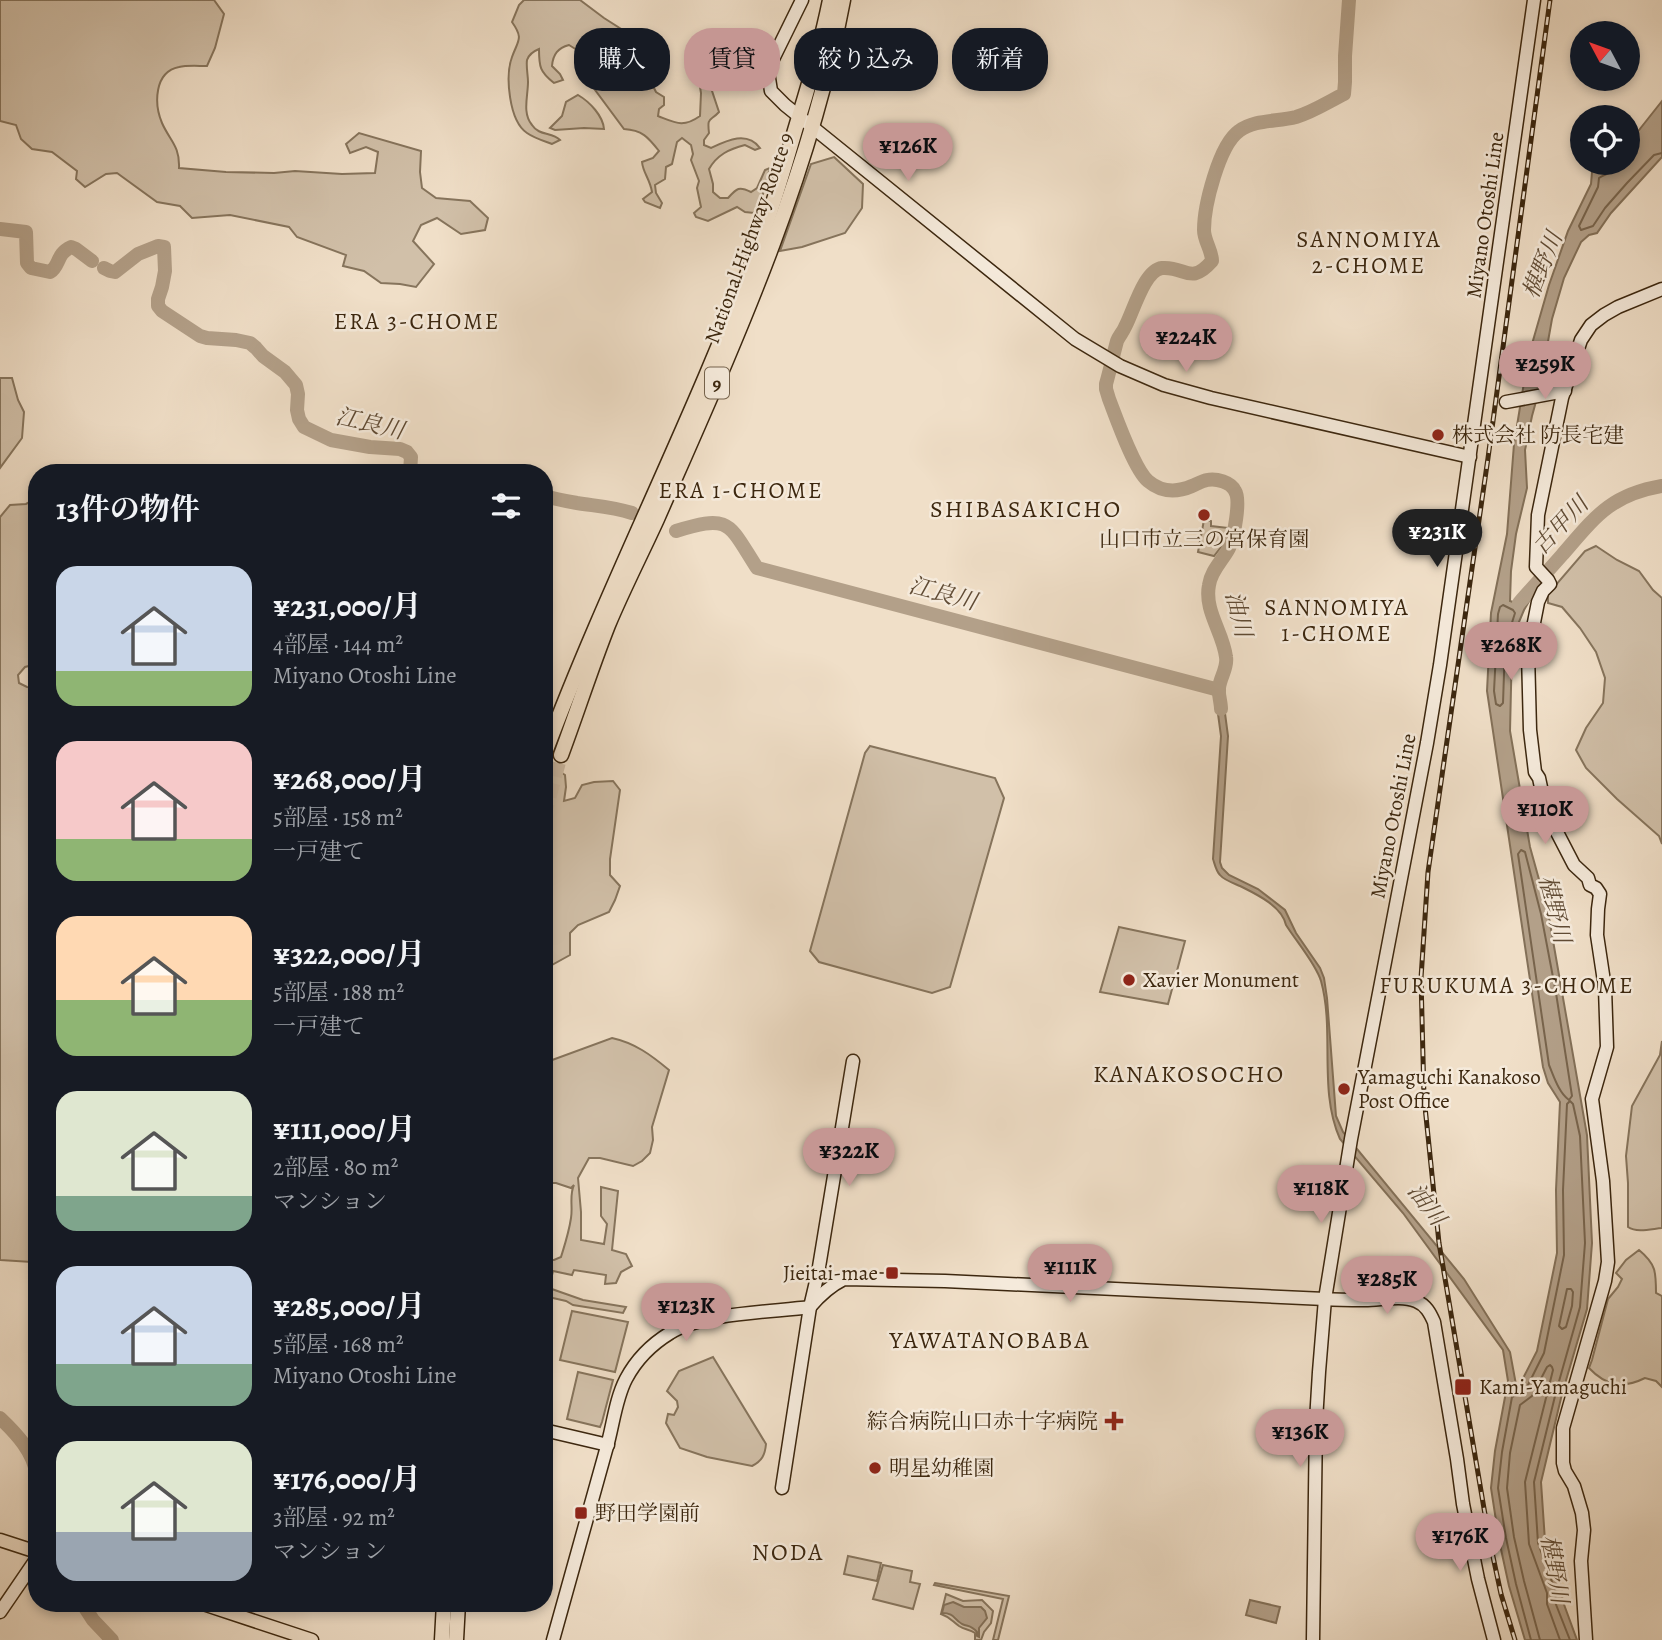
<!DOCTYPE html>
<html lang="ja">
<head>
<meta charset="utf-8">
<style>
	:root { --surface:#171b24; --page:#20242c; --text:#f1f3f6; --muted:#9ea1a6; --accent:#c59692 }
	body { margin:0; font-family:Alegreya,"Noto Serif JP",serif; background:var(--page); color:var(--text); height:100vh; display:flex; flex-direction:column; font-size:26px; white-space:nowrap }
	* { box-sizing:border-box; margin:0 }
	p { font-size:23px; color:var(--muted) }
	.icon { flex:none; width:38px; height:38px; fill:none; stroke:currentColor; stroke-width:2; stroke-linecap:round; stroke-linejoin:round }
	.map { position:relative; flex:1; overflow:hidden }
	.side { position:absolute; left:28px; top:464px; width:525px; height:1148px; display:flex; flex-direction:column; background:var(--surface); border-radius:28px; box-shadow:0 4px 10px #0003 }
	.side>* { flex:none }
	.guide { position:absolute; left:574px; top:28px; width:665px; height:63px; display:flex; gap:14px }
	.needle { width:46px; rotate:311deg }
	.controls { position:absolute; left:1570px; top:21px; display:grid; gap:14px }
	.controls a { display:grid; place-items:center; width:70px; height:70px; border-radius:50%; background:var(--surface); box-shadow:0 4px 10px #0003; font-size:35px }
	.price { position:absolute; translate:-50% -60px; padding:0 16px; border-radius:24px; background:var(--accent); color:#111; font-size:23px; line-height:46px; filter:drop-shadow(0 2px 4px #0008) }
	.price::after { content:''; position:absolute; left:50%; top:42px; width:21px; height:16px; margin-left:-10px; background:inherit; clip-path:polygon(0 0,100% 0,50% 100%) }
	.price.on { background:#222; color:#fff }
	ul { padding:0; list-style:none }
	li { display:flex; align-items:center; gap:21px; height:175px; padding:0 28px }
	li span { display:grid; place-items:center; flex:none; width:196px; height:140px; border-radius:21px; color:#555 }
	li>.icon { margin-inline-start:auto }
	span .icon { width:84px; height:84px; fill:#fffc; stroke-width:1 }
	li b { font-size:30px }
	h2 { display:flex; justify-content:space-between; align-items:center; height:84px; padding:0 28px; font-size:30px }
	.tag { padding:0 24px; border-radius:28px; background:var(--surface); box-shadow:0 4px 10px #0003; font-size:24px; line-height:63px }
	.tag.on { background:var(--accent); color:#111 }
	.map>svg:first-child { display:block }
	.green { fill:#d1c0a9; stroke:#86745c; stroke-width:2 }
	.water { fill:#b3a089; stroke:#837058; stroke-width:2 }
	.lines { fill:none; stroke-linecap:round; stroke-linejoin:round }
	.shore { stroke:#78644c; stroke-width:2 }
	.river { stroke:#b3a089; stroke-width:14 }
	.highway-tunnel { stroke:#ccbaa3; stroke-width:14; stroke-dasharray:14 7; stroke-linecap:butt }
	.secondary-casing { stroke:#3c270f; stroke-width:15 }
	.primary-casing { stroke:#3c270f; stroke-width:15 }
	.highway-casing { stroke:#3c270f; stroke-width:17 }
	.secondary { stroke:#f5eadb; stroke-width:12 }
	.primary { stroke:#f0dfc8; stroke-width:12 }
	.highway { stroke:#f0dfc8; stroke-width:14 }
	.rail-casing { stroke:#3c270f; stroke-width:5 }
	.rail { stroke:#f5eadb; stroke-width:2.5; stroke-dasharray:8; stroke-linecap:butt }
	.poi-dot { fill:#8f2418; stroke:#f5eadb; stroke-width:2.5 }
	.labels { text-anchor:middle; stroke-width:5; stroke-linejoin:round; paint-order:stroke }
	.shield { fill:#f5eadb; stroke:#74624c; stroke-width:2 }
	.shield-label { font-size:19px; font-weight:bold; fill:#3c270f }
	.street-label { font-size:21px; fill:#3c270f; stroke:#f5eadb }
	.poi-label { font-size:21px; fill:#3c270f; stroke:#f5eadb; text-anchor:start }
	.neighbourhood-label { font-size:23px; letter-spacing:2px; fill:#3c270f; stroke:#f5eadb }
	.water-label { font-size:23px; font-style:italic; fill:#604b34; stroke:#f5eadb }
	.quarter-label { font-size:24px; letter-spacing:2px; fill:#3c270f; stroke:#f5eadb }
</style>
</head>
<body>
<div class="map">
<svg width="1662" height="1640" viewBox="0 0 1662 1640">
	<rect width="100%" height="100%" fill="#f0dfc8"/>
	<filter id="stains"><feTurbulence type="fractalNoise" baseFrequency=".00286" numOctaves="4"/><feColorMatrix values="0 0 0 0 .2 0 0 0 0 .09 0 0 0 0 .02 0 0 0 .5 -.17"/></filter>
	<radialGradient id="worn" r=".72"><stop offset=".6" stop-color="#630" stop-opacity="0"/><stop offset="1" stop-color="#630" stop-opacity=".3"/></radialGradient>
	<!-- green -->
	<g class="green">
		<path d="M0,0H214L224,14L215,48L207,66C198,66 187,65 179,67C154,72 154,104 162,123C170,141 180,146 179,168L226,172L274,173L295,171L342,174L375,173L378,152L366,147L350,153L346,144L359,133L421,151L420,172L422,188L436,198L470,201L488,218L485,230L461,234L437,218L421,225L413,241L434,264L416,287L400,284L381,283L364,271L343,266L346,255L297,237L289,227L230,215L192,218L180,206L157,202L117,173L106,174L85,187L76,179L77,171L52,152L32,149L21,139L16,125L0,121Z"/>
		<path d="M524,0H580L604,18L629,34L640,50L653,64L658,76L652,84L656,92L664,97V105L659,109L658,116C676,123 683,128 700,116L701,93L698,74L703,76L712,91L719,112C710,122 707,116 709,133L704,140V145L711,148C728,140 747,131 760,148L755,150L745,145C729,149 717,155 709,169L713,184V192L720,198H728C737,188 739,186 751,192L757,188L765,170L770,168L760,205L754,213L745,212L737,207L708,221L696,217L694,213L701,207L697,188L699,181L691,160L693,154L691,145L682,138L677,142L672,164L666,167L665,179L655,185L656,193L662,203L660,208L645,202L643,199L652,192C650,179 643,173 642,162L653,158L659,151C648,137 642,130 624,129L584,75L579,62L577,50L569,45C558,48 553,54 552,66L560,74L563,80L554,83C540,72 539,67 539,49C534,51 529,54 527,60C526,67 528,75 528,82C528,96 522,113 532,125C539,136 552,132 560,140L552,144C544,141 534,138 527,133C509,121 505,76 512,57C518,40 524,39 512,22L519,5Z"/>
		<path d="M578,95C590,102 603,116 604,129L584,128L555,130L550,128L562,116L566,102Z"/>
		<polygon points="834,157 863,184 862,208 845,233 802,247 780,251 811,164"/>
		<polygon points="0,378 12,378 18,400 24,412 22,438 0,468"/>
		<polygon points="37,498 37,664 25,667 18,675 19,683 27,687 37,688 37,1260 32,1262 0,1260 0,517 10,505 26,504"/>
		<polygon points="1204,520 1211,521 1211,526 1229,528 1225,542 1214,556 1198,552"/>
		<polygon points="1596,546 1617,560 1639,571 1653,590 1662,598 1662,844 1659,836 1617,799 1586,768 1576,750 1586,728 1603,703 1605,678 1596,652 1580,628 1562,607 1548,603 1548,594 1585,551"/>
		<polygon points="870,746 995,778 1004,798 950,987 932,993 819,962 810,951 865,753"/>
		<polygon points="553,767 565,775 566,787 564,801 575,798 582,785 594,782 613,781 620,790 610,859 610,875 620,886 615,900 609,912 578,925 570,933 570,955 552,965 544,974 544,768"/>
		<polygon points="1119,927 1185,941 1168,1004 1100,992"/>
		<path d="M612,1038C635,1043 651,1055 669,1070L652,1127L653,1140L650,1153L642,1161L633,1166L600,1158H589L578,1178L581,1212V1240L604,1244L607,1224L601,1216V1187L618,1191L612,1250L626,1254L632,1266L621,1272L616,1283L605,1284L606,1275L574,1270L572,1275L553,1271L549,1288L583,1300L626,1307L623,1313L573,1305L566,1301L544,1296V1260H554L561,1257C565,1244 569,1232 571,1218C573,1207 569,1195 574,1185L571,1188L556,1183H544V1063Z"/>
		<path d="M1662,1041V1228C1651,1229 1637,1233 1628,1227V1183L1626,1156L1632,1106L1660,1055Z"/>
		<path d="M1639,1250C1656,1264 1656,1272 1656,1293L1662,1296V1387L1656,1381L1645,1378C1623,1389 1606,1386 1589,1368L1592,1360L1608,1299L1618,1287L1622,1279L1616,1273L1626,1260Z"/>
		<polygon points="572,1311 628,1322 615,1372 560,1360"/>
		<path d="M713,1357L766,1444C765,1455 762,1461 752,1466L707,1457L680,1448L666,1423L668,1414L674,1415L678,1407L677,1401L667,1391L679,1371Z"/>
		<polygon points="578,1372 613,1380 602,1422 600,1427 567,1419"/>
		<polygon points="848,1556 881,1563 877,1581 844,1574"/>
		<polygon points="883,1565 912,1571 910,1582 920,1584 913,1609 873,1599"/>
		<polygon points="935,1583 1009,1596 998,1640 993,1640 1003,1599 934,1585"/>
		<path d="M946,1594L963,1601L982,1600L993,1611L991,1623L984,1632L981,1640H975V1633C969,1629 965,1630 959,1626C952,1621 950,1617 941,1614Z"/>
	</g>
	<!-- water -->
	<g class="water">
		<path d="M1662,101V157L1611,213L1597,233L1589,235L1581,242L1564,278L1552,319L1547,347L1545,369L1532,416L1525,450L1527,488L1516,534L1511,571L1510,601L1516,603L1527,592L1536,589L1524,610L1516,629L1512,646L1510,731L1530,847L1548,912L1587,1135L1592,1243L1587,1309L1562,1394L1541,1482L1545,1541L1563,1593L1562,1599L1577,1640H1525L1509,1586L1499,1540L1491,1488L1495,1451L1508,1381L1503,1350L1403,1213L1340,1139C1318,1090 1335,1031 1321,981C1316,964 1296,941 1286,925C1282,906 1256,894 1240,886C1233,883 1224,880 1220,875C1216,871 1215,865 1213,859L1221,736L1216,699L1219,690L1223,698L1228,736L1220,862L1222,868L1229,875L1258,889L1285,910L1296,933L1320,968L1324,978L1327,998L1336,1116L1343,1132L1464,1279L1510,1352L1517,1390L1537,1351L1557,1253L1556,1190L1560,1102L1548,1083L1543,1067L1487,691L1491,613L1507,534L1514,444L1528,358L1549,285L1568,231L1591,184L1592,172L1606,167L1610,163H1628V144Z"/>
		<polygon points="1250,1600 1280,1607 1276,1623 1246,1615"/>
		<path d="M953,1602L964,1607H981L985,1611L987,1618L979,1628V1637L977,1636V1632C971,1625 969,1627 962,1624C953,1619 955,1613 942,1613L944,1605Z"/>
	</g>
	<g class="lines">
		<!-- shore -->
		<g class="shore">
			<path d="M1615,163C1615,174 1606,173 1599,178L1598,187L1579,226L1581,230L1593,226L1605,208L1627,183L1654,155L1662,153"/>
			<polygon points="1503,605 1513,610 1515,613 1505,645 1503,703 1500,706 1496,704 1494,691 1498,614 1500,607"/>
			<path d="M1521,850L1525,852L1541,914L1556,993L1572,1096L1569,1100C1559,1093 1554,1077 1549,1065L1518,854Z"/>
			<polygon points="1567,1289 1571,1289 1573,1292 1572,1306 1566,1327 1562,1329 1559,1326"/>
			<polyline points="1531,1640 1516,1584 1506,1538 1498,1488 1502,1452 1512,1397 1525,1391 1544,1353 1564,1255 1563,1190 1567,1104 1570,1101 1573,1104 1580,1136 1585,1243 1580,1307 1556,1392 1534,1482 1538,1543 1556,1593 1555,1602 1570,1640"/>
			<polyline points="1540,1640 1524,1581 1514,1537 1507,1488 1510,1453 1520,1405 1532,1396 1547,1367 1550,1365 1552,1367 1553,1370 1525,1482 1529,1544 1547,1593 1547,1604 1560,1640"/>
		</g>
		<!-- river -->
		<g class="river">
			<path d="M0,229L26,232L27,263L31,268L50,272C60,266 56,254 71,247L76,249L92,261"/>
			<polyline points="104,268 110,271 115,272 138,254 158,246 164,247 165,271 162,287 158,299 158,306 162,311 200,336 207,338 236,340 250,343 256,348 263,356 285,372 296,385 298,394 297,410 299,419 304,427 331,440 370,447 400,449 407,452 411,457 410,472"/>
			<path d="M544,496C555,499 566,501 577,503C596,506 613,507 632,513"/>
			<path d="M676,531C731,514 728,523 757,568L1219,690"/>
			<path d="M1519,603C1533,587 1548,571 1562,555C1595,517 1610,495 1662,486"/>
			<path d="M1221,709C1221,702 1218,694 1219,688C1220,677 1228,668 1226,657C1223,632 1204,611 1209,585C1211,570 1223,560 1229,548C1234,537 1241,500 1235,491C1231,482 1216,478 1207,480C1202,481 1197,484 1192,486C1176,493 1161,492 1148,481C1134,469 1116,417 1109,399L1106,389V384C1110,370 1113,356 1117,341C1119,336 1123,332 1125,327C1133,313 1144,270 1162,268C1186,266 1190,286 1212,261C1212,250 1204,241 1204,230C1204,206 1219,145 1239,131C1255,119 1277,122 1296,117C1313,112 1328,102 1344,94L1345,82V56L1349,0"/>
			<path d="M0,1418C16,1433 34,1452 37,1476"/>
			<polyline points="82,1603 93,1620 112,1640"/>
		</g>
		<!-- highway-tunnel -->
		<polyline class="highway-tunnel" points="544,817 561,755"/>
		<defs>
			<g id="secondary">
				<polyline points="802,0 773,59 768,72 771,91 785,105 1075,339 1120,366 1164,385 1211,398 1470,457"/>
				<polyline points="1506,402 1565,391"/>
				<polyline points="544,1430 608,1445"/>
				<polyline points="782,1488 810,1307 818,1273 853,1061"/>
				<polyline points="0,1612 37,1558"/>
				<path d="M553,1640C571,1577 588,1513 606,1450C613,1427 615,1400 626,1379C636,1360 652,1344 670,1333C701,1313 772,1312 810,1307C820,1295 830,1286 844,1279L945,1281L1325,1299C1338,1300 1352,1300 1365,1300C1381,1300 1401,1295 1416,1301C1426,1305 1430,1313 1434,1322L1457,1459L1463,1504L1478,1579L1494,1640"/>
				<polyline points="1313,1640 1316,1421 1319,1372 1325,1299 1351,1139 1427,743 1440,665 1534,0"/>
				<polyline points="1586,1640 1581,1561 1584,1530 1582,1513 1574,1486 1565,1471 1563,1463 1563,1428 1605,1281 1608,1262 1603,1181 1592,1099 1607,1047 1605,988 1597,935 1598,909 1600,894 1596,888 1590,885 1588,878 1574,865 1546,811 1539,778 1535,772 1530,730 1528,653 1538,602 1543,591 1550,584 1548,580 1536,567 1538,515 1562,398 1581,340 1591,325 1604,315 1618,307 1662,289"/>
			</g>
			<g id="primary">
				<polyline points="0,1540 37,1552"/>
				<polyline points="200,1603 312,1640"/>
			</g>
			<g id="highway">
				<path d="M546,750C611,578 696,415 759,243C775,202 786,160 799,117C811,78 822,40 830,0"/>
				<path d="M561,755C577,712 591,668 608,625C623,589 641,554 657,519C731,350 809,182 843,0"/>
				<polyline points="442,1640 444,1603"/>
				<polyline points="456,1640 458,1603"/>
			</g>
		</defs>
		<!-- secondary casing -->
		<use href="#secondary" class="secondary-casing"/>
		<!-- primary casing -->
		<use href="#primary" class="primary-casing"/>
		<!-- highway casing -->
		<use href="#highway" class="highway-casing"/>
		<!-- secondary -->
		<use href="#secondary" class="secondary"/>
		<!-- primary -->
		<use href="#primary" class="primary"/>
		<!-- highway -->
		<use href="#highway" class="highway"/>
		<defs>
			<polyline id="rail" points="1515,1640 1501,1594 1489,1538 1439,1243 1424,1097 1421,978 1428,872 1488,458 1550,0"/>
		</defs>
		<!-- rail casing -->
		<use href="#rail" class="rail-casing"/>
		<!-- rail -->
		<use href="#rail" class="rail"/>
	</g>
	<!-- markers -->
	<g class="poi-dot">
		<circle cx="1438" cy="435" r="7"/>
		<circle cx="1204" cy="515" r="7"/>
		<circle cx="1129" cy="980" r="7"/>
		<circle cx="1344" cy="1089" r="7"/>
		<rect x="885" y="1266" width="14" height="14" rx="3.5"/>
		<rect x="1454" y="1378" width="18" height="18" rx="3.5"/>
		<path d="M1110.5 1410.5h7v7h7v7h-7v7h-7v-7h-7v-7h7z"/>
		<circle cx="875" cy="1468" r="7"/>
		<rect x="574" y="1506" width="14" height="14" rx="3.5"/>
	</g>
	<g class="labels">
		<!-- shield labels -->
		<rect class="shield" x="705" y="367.5" width="24" height="31" rx="5"/>
		<g class="shield-label">
			<text x="717" y="390">9</text>
		</g>
		<!-- street labels -->
		<g class="street-label">
			<text transform="translate(1485 215) rotate(-82)" y="7">Miyano Otoshi Line</text>
			<text transform="translate(749 238) rotate(-70)" y="7">National Highway Route 9</text>
			<text transform="translate(1393 816) rotate(-79)" y="7">Miyano Otoshi Line</text>
		</g>
		<!-- poi labels -->
		<g class="poi-label">
			<text x="1452" y="442">株式会社 防長宅建</text>
			<text x="1204" y="546" text-anchor="middle">山口市立三の宮保育園</text>
			<text x="1143" y="987">Xavier Monument</text>
			<text x="1358" y="1084">Yamaguchi Kanakoso<tspan x="1358" dy="24">Post Office</tspan></text>
			<text x="878" y="1280" text-anchor="end">Jieitai-mae</text>
			<text x="1479" y="1394">Kami-Yamaguchi</text>
			<text x="1098" y="1428" text-anchor="end">綜合病院山口赤十字病院</text>
			<text x="889" y="1475">明星幼稚園</text>
			<text x="595" y="1520">野田学園前</text>
		</g>
		<!-- neighbourhood labels -->
		<g class="neighbourhood-label">
			<text x="1369" y="247">SANNOMIYA<tspan x="1369" dy="26">2-CHOME</tspan></text>
			<text x="417" y="329">ERA 3-CHOME</text>
			<text x="741" y="498">ERA 1-CHOME</text>
			<text x="1337" y="615">SANNOMIYA<tspan x="1337" dy="26">1-CHOME</tspan></text>
			<text x="1507" y="993">FURUKUMA 3-CHOME</text>
		</g>
		<!-- water labels -->
		<g class="water-label">
			<text transform="translate(1542 265) rotate(-68)" y="8">椹野川</text>
			<text transform="translate(370 423) rotate(13)" y="8">江良川</text>
			<text transform="translate(1560 525) rotate(-47)" y="8">古甲川</text>
			<text transform="translate(943 593) rotate(15)" y="8">江良川</text>
			<text transform="translate(1239 614) rotate(76)" y="8">油川</text>
			<text transform="translate(1555 909) rotate(76)" y="8">椹野川</text>
			<text transform="translate(1427 1204) rotate(53)" y="8">油川</text>
			<text transform="translate(1555 1569) rotate(80)" y="8">椹野川</text>
		</g>
		<!-- quarter labels -->
		<g class="quarter-label">
			<text x="1026" y="517">SHIBASAKICHO</text>
			<text x="1189" y="1082">KANAKOSOCHO</text>
			<text x="990" y="1348">YAWATANOBABA</text>
			<text x="788" y="1560">NODA</text>
		</g>
	</g>
	<rect width="100%" height="100%" filter="url(#stains)"/>
	<rect width="100%" height="100%" fill="url(#worn)"/>
</svg>
<div class="controls">
<a><svg class="needle" viewBox="-14 -14 28 28"><path d="M0-13l5 13h-10z" fill="#e53935"/><path d="M0 13l5-13h-10z" fill="#9ea1a6"/></svg></a>
<a><svg class="icon" aria-label="locate" viewBox="0 0 24 24"><circle cx="12" cy="12" r="6"/><path d="M12 2v4M12 18v4M2 12h4M18 12h4"/></svg></a>
</div>
<b class="price" style="left:908px;top:183px">¥126K</b>
<b class="price" style="left:1186px;top:374px">¥224K</b>
<b class="price" style="left:1545px;top:401px">¥259K</b>
<b class="price on" style="left:1437px;top:569px">¥231K</b>
<b class="price" style="left:1511px;top:682px">¥268K</b>
<b class="price" style="left:1545px;top:846px">¥110K</b>
<b class="price" style="left:849px;top:1188px">¥322K</b>
<b class="price" style="left:1321px;top:1225px">¥118K</b>
<b class="price" style="left:1070px;top:1304px">¥111K</b>
<b class="price" style="left:1387px;top:1316px">¥285K</b>
<b class="price" style="left:686px;top:1343px">¥123K</b>
<b class="price" style="left:1300px;top:1469px">¥136K</b>
<b class="price" style="left:1460px;top:1573px">¥176K</b>
<div class="guide">
<a class="tag">購入</a>
<a class="tag on">賃貸</a>
<a class="tag">絞り込み</a>
<a class="tag">新着</a>
</div>
<section class="side">
<h2>13件の物件<svg class="icon" aria-label="filters" viewBox="0 0 24 24"><path d="M4 7h16M4 17h16"/><circle cx="9" cy="7" r="2"/><circle cx="15" cy="17" r="2"/></svg></h2>
<ul>
<li><span style="background:linear-gradient(#c9d6e8 75%,#8fb573 0)"><svg class="icon" aria-label="home" viewBox="0 0 24 24"><path d="M3 11l9-7 9 7M6 9v11h12V9"/></svg></span><div><b>¥231,000/月</b><p>4部屋 · 144 m²</p><p>Miyano Otoshi Line</p></div></li>
<li><span style="background:linear-gradient(#f6c9c9 70%,#8fb573 0)"><svg class="icon" aria-label="home" viewBox="0 0 24 24"><path d="M3 11l9-7 9 7M6 9v11h12V9"/></svg></span><div><b>¥268,000/月</b><p>5部屋 · 158 m²</p><p>一戸建て</p></div></li>
<li><span style="background:linear-gradient(#ffd9b3 60%,#8fb573 0)"><svg class="icon" aria-label="home" viewBox="0 0 24 24"><path d="M3 11l9-7 9 7M6 9v11h12V9"/></svg></span><div><b>¥322,000/月</b><p>5部屋 · 188 m²</p><p>一戸建て</p></div></li>
<li><span style="background:linear-gradient(#dfe7d0 75%,#7fa58c 0)"><svg class="icon" aria-label="home" viewBox="0 0 24 24"><path d="M3 11l9-7 9 7M6 9v11h12V9"/></svg></span><div><b>¥111,000/月</b><p>2部屋 · 80 m²</p><p>マンション</p></div></li>
<li><span style="background:linear-gradient(#c9d6e8 70%,#7fa58c 0)"><svg class="icon" aria-label="home" viewBox="0 0 24 24"><path d="M3 11l9-7 9 7M6 9v11h12V9"/></svg></span><div><b>¥285,000/月</b><p>5部屋 · 168 m²</p><p>Miyano Otoshi Line</p></div></li>
<li><span style="background:linear-gradient(#dfe7d0 65%,#9aa5b1 0)"><svg class="icon" aria-label="home" viewBox="0 0 24 24"><path d="M3 11l9-7 9 7M6 9v11h12V9"/></svg></span><div><b>¥176,000/月</b><p>3部屋 · 92 m²</p><p>マンション</p></div></li>
</ul>
</section>
</div>
</body>
</html>
